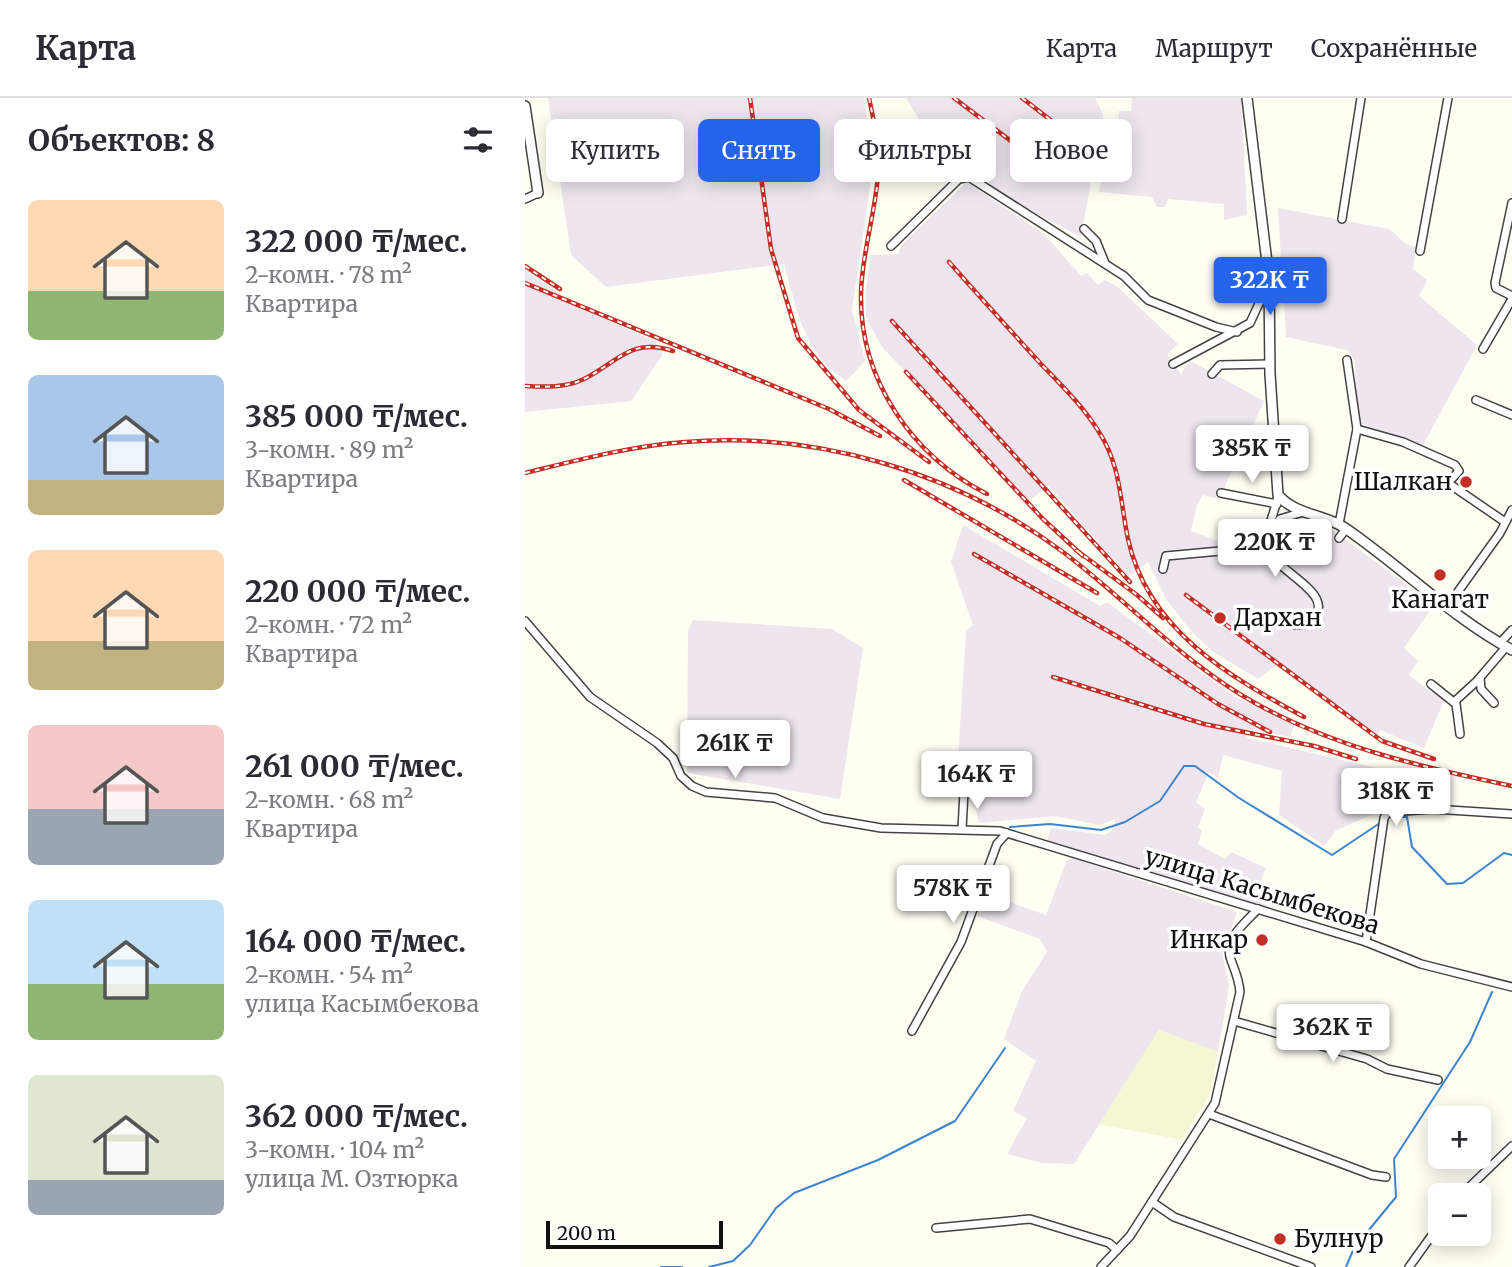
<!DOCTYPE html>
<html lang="ru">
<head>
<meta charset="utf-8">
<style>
	:root { --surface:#fff; --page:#f7f7f7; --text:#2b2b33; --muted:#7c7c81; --line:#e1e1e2; --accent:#2563eb }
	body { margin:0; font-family:Merriweather,serif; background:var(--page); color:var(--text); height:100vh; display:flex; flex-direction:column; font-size:26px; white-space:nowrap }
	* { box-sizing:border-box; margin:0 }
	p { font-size:23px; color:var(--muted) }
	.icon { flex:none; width:38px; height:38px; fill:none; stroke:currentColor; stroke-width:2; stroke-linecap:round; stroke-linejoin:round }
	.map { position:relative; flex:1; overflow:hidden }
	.panel { display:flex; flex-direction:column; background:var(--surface); width:525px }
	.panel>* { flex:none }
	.guide { position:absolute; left:21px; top:21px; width:665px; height:63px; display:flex; gap:14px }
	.fabs { position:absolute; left:903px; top:1008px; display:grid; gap:14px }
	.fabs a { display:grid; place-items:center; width:63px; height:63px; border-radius:10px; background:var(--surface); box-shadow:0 4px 18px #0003; font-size:35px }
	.scale { position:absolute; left:21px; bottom:18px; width:177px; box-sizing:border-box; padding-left:7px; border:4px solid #101010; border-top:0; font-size:19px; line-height:24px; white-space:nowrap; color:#101010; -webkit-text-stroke:5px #fff; paint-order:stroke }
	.price { position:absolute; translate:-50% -60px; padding:0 16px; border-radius:7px; background:#fff; color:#222; font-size:23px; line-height:46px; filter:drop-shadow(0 2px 4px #0008) }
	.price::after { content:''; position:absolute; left:50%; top:42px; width:21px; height:16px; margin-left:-10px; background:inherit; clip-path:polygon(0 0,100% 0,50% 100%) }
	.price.current { background:var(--accent); color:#fff }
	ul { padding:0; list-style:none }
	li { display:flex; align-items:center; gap:21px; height:175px; padding:0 28px }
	li span { display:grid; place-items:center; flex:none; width:196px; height:140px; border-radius:10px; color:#555 }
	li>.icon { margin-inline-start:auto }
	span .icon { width:84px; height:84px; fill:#fffc; stroke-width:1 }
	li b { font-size:30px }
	h2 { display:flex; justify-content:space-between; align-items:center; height:84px; padding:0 28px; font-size:30px }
	.pill { padding:0 24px; border-radius:10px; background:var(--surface); box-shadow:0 4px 18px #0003; font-size:24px; line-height:63px }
	.pill.current { background:var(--accent); color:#fff }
	header { display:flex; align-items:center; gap:42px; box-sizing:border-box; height:98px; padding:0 35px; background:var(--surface); border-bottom:2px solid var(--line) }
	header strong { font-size:33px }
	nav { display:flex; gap:38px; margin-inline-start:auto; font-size:24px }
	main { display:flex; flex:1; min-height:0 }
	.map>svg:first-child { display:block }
	.industrial { fill:#eee5ee }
	.farmland { fill:#f5f6d2 }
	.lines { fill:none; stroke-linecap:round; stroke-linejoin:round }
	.stream { stroke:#3c84cf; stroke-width:2 }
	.minor-casing { stroke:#434343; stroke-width:10 }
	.tertiary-casing { stroke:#434343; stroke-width:12 }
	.minor { stroke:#fff; stroke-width:7 }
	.tertiary { stroke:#fff; stroke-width:9 }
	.rail-casing { stroke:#c32f25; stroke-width:4.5 }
	.rail { stroke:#fff; stroke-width:2; stroke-dasharray:5; stroke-linecap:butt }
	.poi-dot { fill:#c32f25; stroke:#fff; stroke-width:2.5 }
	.labels { text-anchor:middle; stroke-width:7; stroke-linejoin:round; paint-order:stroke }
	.poi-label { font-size:24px; fill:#101010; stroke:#fff; text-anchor:end }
	.street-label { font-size:24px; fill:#101010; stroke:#fff }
</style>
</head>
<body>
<header>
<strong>Карта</strong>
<nav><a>Карта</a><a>Маршрут</a><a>Сохранённые</a></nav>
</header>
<main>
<section class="panel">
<h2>Объектов: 8<svg class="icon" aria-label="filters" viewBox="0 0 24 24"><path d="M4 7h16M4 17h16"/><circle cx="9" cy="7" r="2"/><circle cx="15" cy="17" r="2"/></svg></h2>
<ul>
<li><span style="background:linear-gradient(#ffd9b3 65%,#8fb573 0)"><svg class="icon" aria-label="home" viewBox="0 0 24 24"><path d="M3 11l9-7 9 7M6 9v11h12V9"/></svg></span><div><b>322 000 ₸/мес.</b><p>2-комн. · 78 m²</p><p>Квартира</p></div></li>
<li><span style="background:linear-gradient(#a9c7e8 75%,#c2b280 0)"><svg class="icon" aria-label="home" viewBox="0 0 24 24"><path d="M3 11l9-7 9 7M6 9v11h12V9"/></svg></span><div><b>385 000 ₸/мес.</b><p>3-комн. · 89 m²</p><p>Квартира</p></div></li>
<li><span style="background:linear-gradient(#ffd9b3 65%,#c2b280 0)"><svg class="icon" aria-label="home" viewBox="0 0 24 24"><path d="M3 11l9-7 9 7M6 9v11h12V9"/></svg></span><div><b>220 000 ₸/мес.</b><p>2-комн. · 72 m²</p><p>Квартира</p></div></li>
<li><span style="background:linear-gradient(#f6c9c9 60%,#9aa5b1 0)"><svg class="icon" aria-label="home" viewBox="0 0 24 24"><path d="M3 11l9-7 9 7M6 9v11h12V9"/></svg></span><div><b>261 000 ₸/мес.</b><p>2-комн. · 68 m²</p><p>Квартира</p></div></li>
<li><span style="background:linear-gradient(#bfe0f5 60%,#8fb573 0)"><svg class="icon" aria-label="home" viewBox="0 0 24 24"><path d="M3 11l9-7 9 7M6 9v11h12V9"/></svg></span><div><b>164 000 ₸/мес.</b><p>2-комн. · 54 m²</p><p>улица Касымбекова</p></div></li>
<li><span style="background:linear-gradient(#dfe7d0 75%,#9aa5b1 0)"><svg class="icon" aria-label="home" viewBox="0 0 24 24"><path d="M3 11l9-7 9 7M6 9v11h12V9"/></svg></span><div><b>362 000 ₸/мес.</b><p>3-комн. · 104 m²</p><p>улица М. Озтюрка</p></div></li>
</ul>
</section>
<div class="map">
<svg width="987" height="1169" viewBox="0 0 987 1169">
	<rect width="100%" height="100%" fill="#fffef3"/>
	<!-- industrial -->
	<g class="industrial">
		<polygon points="23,0 339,0 349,61 327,212 340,263 321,283 302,268 286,247 274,220 259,166 81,189 46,157"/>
		<polygon points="381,0 570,0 578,17 556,139 490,104 470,90 397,26"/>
		<polygon points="607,0 716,0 722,117 699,122 699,106 643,101 640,109 632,109 627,99 574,94 583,51 592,40 594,13 606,13"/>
		<polygon points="442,84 520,137 556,178 562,175 573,187 580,182 594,190 653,246 642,256 656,276 665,263 739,303 694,401 678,397 672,407 666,433 702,446 710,436 720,441 724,451 743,465 746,437 758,423 776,420 806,431 909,507 879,550 893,563 884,577 906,594 921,598 899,650 855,632 852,637 826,622 754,565 733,581 687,553 666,533 641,501 623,464 604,479 523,387 503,404 357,249 341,219 341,190 346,157 373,156 378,145"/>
		<polygon points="753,110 864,131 881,146 891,149 888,171 902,182 894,198 952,247 897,349 832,324 830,263 822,252 761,239"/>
		<polygon points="0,173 59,212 130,243 138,256 106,303 0,314"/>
		<polygon points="438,427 575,508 582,504 710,599 769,627 765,639 724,631 722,640 891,679 886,708 854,713 810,733 800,748 754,717 757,673 698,657 693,680 684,674 671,704 680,711 673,729 677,733 673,746 700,761 706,754 741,770 736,783 749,792 742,809 522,743 526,730 580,737 589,731 590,721 575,727 529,718 454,725 449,703 461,701 457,684 432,678 441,533 448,527 426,464"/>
		<polygon points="168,522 307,531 338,550 315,701 162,675 163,532"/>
		<polygon points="547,760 712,814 697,856 704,888 693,954 634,932 549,1066 517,1065 482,1056 502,1020 488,1013 511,963 479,941 497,893 522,854 515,841 452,818 460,795 521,817 541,764"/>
	</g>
	<!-- farmland -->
	<polygon class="farmland" points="634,932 693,954 685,996 657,1042 574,1026"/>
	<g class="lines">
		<!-- stream -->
		<g class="stream">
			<polyline points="863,719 882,719 887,749 922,786 938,785 979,755 987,757"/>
			<polyline points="485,729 525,726 576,732 600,724 635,703 659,668 670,668 714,700 807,757 855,725"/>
			<polyline points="136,1169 157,1169"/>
			<polyline points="184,1169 208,1163 225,1147 251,1110 269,1095 353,1062 430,1023 480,950"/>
			<polyline points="821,1169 829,1150 871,1099 869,1061 945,944 967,894"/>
		</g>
		<defs>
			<g id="minor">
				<polyline points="0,101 13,95"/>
				<polyline points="987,105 970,185 971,190 987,198"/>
				<polyline points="817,121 836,0"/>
				<polyline points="559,131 571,143 580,165"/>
				<polyline points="366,148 434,81 444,79 599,178 623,202 691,229 712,234"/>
				<polyline points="895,153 923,0"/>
				<polyline points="958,251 987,201"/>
				<polyline points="648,266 725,225 742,188"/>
				<polyline points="687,276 695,267 745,266"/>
				<polyline points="951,302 987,317"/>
				<polyline points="832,331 878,344 930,367 934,373 923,385 980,424"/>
				<polyline points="696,395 752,406"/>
				<path d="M753,397C751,413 738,436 743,451C752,476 820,498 782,526L770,527L763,522"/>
				<polyline points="814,426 832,331 822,262"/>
				<polyline points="746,430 755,421 778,414"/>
				<polyline points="814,440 821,431"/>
				<polyline points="638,471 641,458 717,451 743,437"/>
				<polyline points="922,509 975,435 987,412"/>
				<polyline points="0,523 65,599 132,645 148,660 156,678 167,688 181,694 250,700 298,720 356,730 475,733 841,844 896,866 987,889"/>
				<polyline points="975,545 987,532"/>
				<polyline points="955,580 956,591 969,605"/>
				<polyline points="906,586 931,606 935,636"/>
				<polyline points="929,604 952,583 981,549"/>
				<polyline points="437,731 439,694"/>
				<polyline points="841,844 859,720 863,714 908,711 987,716"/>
				<polyline points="709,923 842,961 862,971 913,982"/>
				<polyline points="387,933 436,844 472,746 482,735"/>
				<polyline points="684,1016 847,1077 861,1079"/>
				<polyline points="936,1097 987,1048"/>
				<polyline points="627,1104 649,1119 786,1169"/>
				<polyline points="411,1130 505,1121 584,1145 592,1152"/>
				<path d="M576,1169L605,1138L690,1005L715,894C714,881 710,873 706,862C698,841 721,824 733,811"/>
				<polyline points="884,1169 915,1126"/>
			</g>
			<g id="tertiary">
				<path d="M722,0L744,181L745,276L753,397C770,417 799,416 820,430C877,469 926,519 987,552"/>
				<polyline points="0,8 13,95"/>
			</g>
		</defs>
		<!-- minor casing -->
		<use href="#minor" class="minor-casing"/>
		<!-- tertiary casing -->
		<use href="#tertiary" class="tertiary-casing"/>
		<!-- minor -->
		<use href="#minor" class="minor"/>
		<!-- tertiary -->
		<use href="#tertiary" class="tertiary"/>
		<defs>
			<g id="rail">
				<polyline points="225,0 246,151 273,240 334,312 404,364"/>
				<path d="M344,0C348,20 354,43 354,63C353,108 337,151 336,195C334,281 387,358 462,396"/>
				<polyline points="429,0 503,56"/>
				<polyline points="497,0 536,30"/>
				<path d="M424,164C454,198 485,232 516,266C537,288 558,308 574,334C596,368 595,403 603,441C623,532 703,578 779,619"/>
				<polyline points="0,168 35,191"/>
				<polyline points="0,185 304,311 355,338"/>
				<polyline points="367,223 605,484"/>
				<polyline points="381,274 518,421 558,458"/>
				<path d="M0,288C19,289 41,290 59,281C93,264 106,239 148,253"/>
				<path d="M0,375C53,362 106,348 160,344C292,333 432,375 538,454C603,503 658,565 730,605C811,650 897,669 987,688"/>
				<polyline points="379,382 572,495"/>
				<polyline points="551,452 612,497 638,520"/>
				<polyline points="449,456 595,540 693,606 745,634"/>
				<polyline points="661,497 857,643 909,661"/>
				<polyline points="528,579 679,626 789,648 831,661"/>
			</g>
		</defs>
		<!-- rail casing -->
		<use href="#rail" class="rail-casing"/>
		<!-- rail -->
		<use href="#rail" class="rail"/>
	</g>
	<!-- markers -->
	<g class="poi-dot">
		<circle cx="941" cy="384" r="7"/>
		<circle cx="915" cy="477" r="7"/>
		<circle cx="695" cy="520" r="7"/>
		<circle cx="737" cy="842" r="7"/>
		<circle cx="755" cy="1141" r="7"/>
	</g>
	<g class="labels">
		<!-- poi labels -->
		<g class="poi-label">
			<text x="927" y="392">Шалкан</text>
			<text x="915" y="510" text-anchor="middle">Канагат</text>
			<text x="709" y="528" text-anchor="start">Дархан</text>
			<text x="723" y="850">Инкар</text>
			<text x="769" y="1149" text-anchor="start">Булнур</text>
		</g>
		<!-- street labels -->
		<g class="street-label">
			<text transform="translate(737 793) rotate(17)" y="8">улица Касымбекова</text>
		</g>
	</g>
</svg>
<div class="fabs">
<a>+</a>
<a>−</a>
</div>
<div class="scale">200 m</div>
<b class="price current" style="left:745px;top:219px">322K ₸</b>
<b class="price" style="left:727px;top:387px">385K ₸</b>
<b class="price" style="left:750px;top:481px">220K ₸</b>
<b class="price" style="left:210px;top:682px">261K ₸</b>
<b class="price" style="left:452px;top:713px">164K ₸</b>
<b class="price" style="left:871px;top:730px">318K ₸</b>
<b class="price" style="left:428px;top:827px">578K ₸</b>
<b class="price" style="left:808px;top:966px">362K ₸</b>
<div class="guide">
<a class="pill">Купить</a>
<a class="pill current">Снять</a>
<a class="pill">Фильтры</a>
<a class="pill">Новое</a>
</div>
</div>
</main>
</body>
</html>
